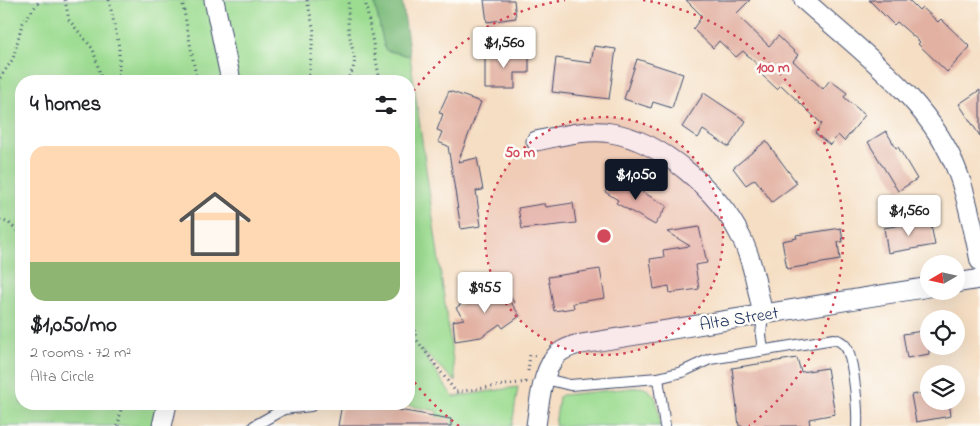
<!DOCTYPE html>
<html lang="en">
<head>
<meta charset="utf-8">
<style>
	:root { --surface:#fff; --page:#f2f2f2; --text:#202124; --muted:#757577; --line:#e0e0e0; --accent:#111827 }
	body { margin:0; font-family:"Indie Flower",sans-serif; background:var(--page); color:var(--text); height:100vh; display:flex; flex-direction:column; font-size:19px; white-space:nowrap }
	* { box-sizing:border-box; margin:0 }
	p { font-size:16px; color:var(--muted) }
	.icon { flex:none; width:28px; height:28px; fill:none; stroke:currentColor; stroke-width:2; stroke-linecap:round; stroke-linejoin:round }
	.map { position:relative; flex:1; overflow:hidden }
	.details { position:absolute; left:15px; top:75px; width:400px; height:335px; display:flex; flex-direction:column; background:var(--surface); border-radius:20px; box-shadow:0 5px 20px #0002 }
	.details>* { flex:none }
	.needle { width:32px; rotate:261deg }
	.tools { position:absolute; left:920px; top:255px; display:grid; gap:10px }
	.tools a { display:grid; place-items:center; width:45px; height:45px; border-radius:50%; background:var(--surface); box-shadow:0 5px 20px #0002; font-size:25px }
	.price { position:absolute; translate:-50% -42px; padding:0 11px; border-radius:5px; background:#fff; color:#222; font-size:16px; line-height:32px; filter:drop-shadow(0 1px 2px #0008) }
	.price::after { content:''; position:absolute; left:50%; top:30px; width:15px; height:11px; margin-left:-8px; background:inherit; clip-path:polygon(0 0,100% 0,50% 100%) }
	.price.on { background:var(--accent); color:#fff }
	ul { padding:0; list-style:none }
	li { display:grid; align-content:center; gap:10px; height:265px; padding:0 15px }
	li+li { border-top:1px solid var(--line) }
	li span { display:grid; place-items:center; height:155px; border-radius:15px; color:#555 }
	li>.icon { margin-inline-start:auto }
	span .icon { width:90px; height:90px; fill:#fffc; stroke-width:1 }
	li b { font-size:21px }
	h2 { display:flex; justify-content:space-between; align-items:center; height:60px; padding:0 15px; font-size:21px }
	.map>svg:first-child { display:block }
	.green { fill:#9cdc91; stroke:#5c8678 }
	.forest { fill:#7dbc7b; stroke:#4c766c }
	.building { fill:#e2b1a2 }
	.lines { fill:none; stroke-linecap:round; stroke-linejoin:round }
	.service-casing { stroke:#3c496d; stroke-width:12 }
	.minor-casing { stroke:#3c496d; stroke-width:21 }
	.path { stroke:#3c496d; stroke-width:3; stroke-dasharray:1 4; stroke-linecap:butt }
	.service { stroke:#fff; stroke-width:10 }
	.minor { stroke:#fff; stroke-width:19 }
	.ring { fill:none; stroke:#d1495b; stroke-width:2.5; stroke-dasharray:2.5 5 }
	.labels { text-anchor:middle; stroke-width:5; stroke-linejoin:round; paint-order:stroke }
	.street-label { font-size:18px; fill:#1b2f5e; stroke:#fdfcf7 }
	.centre { fill:#d1495b; stroke:#fdfcf7; stroke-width:2.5 }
	.ring-label { font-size:15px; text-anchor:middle; font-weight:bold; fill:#d1495b; stroke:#fdfcf7; stroke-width:5; stroke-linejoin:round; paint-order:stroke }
</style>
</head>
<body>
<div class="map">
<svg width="980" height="426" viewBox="0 0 980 426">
	<rect width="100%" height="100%" fill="#fdfcf7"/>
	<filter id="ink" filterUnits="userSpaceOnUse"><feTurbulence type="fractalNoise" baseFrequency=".02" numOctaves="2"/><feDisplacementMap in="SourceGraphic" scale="10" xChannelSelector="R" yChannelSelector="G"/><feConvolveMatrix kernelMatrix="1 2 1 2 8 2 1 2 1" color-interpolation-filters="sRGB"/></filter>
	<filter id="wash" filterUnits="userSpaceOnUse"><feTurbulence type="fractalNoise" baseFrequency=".0096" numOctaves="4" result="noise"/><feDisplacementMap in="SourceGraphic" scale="20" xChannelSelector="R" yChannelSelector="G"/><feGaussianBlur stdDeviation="1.12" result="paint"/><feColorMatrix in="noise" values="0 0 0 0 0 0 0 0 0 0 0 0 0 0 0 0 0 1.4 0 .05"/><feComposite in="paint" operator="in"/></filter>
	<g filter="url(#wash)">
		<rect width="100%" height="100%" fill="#f5dec3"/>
		<!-- green -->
		<g class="green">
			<polygon points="0,0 374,0 385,50 410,56 456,382 421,350 453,397 518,387 512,426 435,426 437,411 401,404 409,404 409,81 21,81 21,404 157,404 152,426 0,426"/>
			<path d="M641,387C660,392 658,409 660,426H555L559,397L562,395Z"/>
		</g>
		<!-- forest -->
		<polygon class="forest" points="374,0 402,0 410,56 385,50"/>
		<g id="blocks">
			<!-- building -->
			<g class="building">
				<polygon points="484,0 514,0 516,18 487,22"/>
				<polygon points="686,0 750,0 736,14 769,46 778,36 798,55 793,61 823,89 830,80 847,93 844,97 865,115 844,141 838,135 830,145 815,133 822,124 781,85 777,89 761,74 764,71 743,51 736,57 719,41 713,48 693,29 702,16"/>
				<polygon points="869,0 909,0 919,10 922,7 938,22 941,19 970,47 947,72 918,44 920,42 897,22 894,25"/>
				<polygon points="594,46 616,49 609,99 552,92 556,58 591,63"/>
				<polygon points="506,52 529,54 529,73 515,73 515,89 485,89 485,53"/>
				<polygon points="637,59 683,74 672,108 653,102 651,108 624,99"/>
				<polygon points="980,90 980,136 959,104"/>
				<polygon points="449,91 481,102 458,162 477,158 483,190 476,191 481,226 461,229 448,146 438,142 442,132 437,130 443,114 439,113"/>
				<polygon points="704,93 746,121 729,147 703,130 698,138 682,127"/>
				<polygon points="886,131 896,148 898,147 917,179 898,191 868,142"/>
				<polygon points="766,141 797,183 772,202 755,179 746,185 733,168"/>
				<polygon points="614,176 667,206 655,225 616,203 618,200 605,192"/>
				<polygon points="573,203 576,223 522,229 518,208 542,204 545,204 546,207"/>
				<polygon points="930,220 935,245 888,253 884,228"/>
				<polygon points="699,227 707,263 695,265 699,289 670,293 669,286 654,289 650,259 664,257 663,250 690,246 667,232"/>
				<polygon points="841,228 843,242 838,242 840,260 787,269 782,241 797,238 796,235"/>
				<polygon points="600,269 605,298 573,303 574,308 554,311 548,277"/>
				<polygon points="501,284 514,302 512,304 520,316 503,328 500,324 481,337 455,341 453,321 464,319 456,308 485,287 489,292"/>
				<polygon points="929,330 929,354 907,358 903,334"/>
				<polygon points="797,358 801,372 827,368 835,414 809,419 810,426 739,426 732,368"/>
				<polygon points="929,392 929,401 949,401 951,416 916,422 911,395"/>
				<polygon points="342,404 363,404 451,419 451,426 338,426"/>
			</g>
		</g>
	</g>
	<g filter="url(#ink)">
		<use href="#blocks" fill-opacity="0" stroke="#3c496d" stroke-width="1"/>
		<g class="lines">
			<defs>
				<g id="service">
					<polyline points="763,314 761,335 763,350"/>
					<polyline points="658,378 665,426"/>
					<path d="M546,379L570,385L658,378L682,372L710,359L834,339C840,340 846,345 848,351C854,367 858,409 857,426"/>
					<polyline points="254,426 284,409 311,406"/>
				</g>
				<g id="minor">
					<polyline points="214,0 231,81"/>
					<path d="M804,0C860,51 933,102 959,176C969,204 974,233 980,261"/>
					<path d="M536,141C561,136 586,129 611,133C662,141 719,192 741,237C753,261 757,289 763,314"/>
					<polyline points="956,283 980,279"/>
					<polyline points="162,426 167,404"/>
					<path d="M536,426C539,405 541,375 555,357C560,350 568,348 575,345L929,287"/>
				</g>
			</defs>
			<!-- service casing -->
			<use href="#service" class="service-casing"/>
			<!-- minor casing -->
			<use href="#minor" class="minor-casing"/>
			<!-- path -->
			<g class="path">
				<polyline points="65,0 69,20 93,49 102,81"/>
				<polyline points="109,0 119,47 119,81"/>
				<polyline points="182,0 197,81"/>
				<polyline points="307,0 314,31 308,81"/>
				<polyline points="365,0 380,81"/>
				<polyline points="0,78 13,59 22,24 40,0"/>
				<path d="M346,81C361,60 352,55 349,32C347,22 349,11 348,0"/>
				<polyline points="0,220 9,223 21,235"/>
				<polyline points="409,260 411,311 416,339"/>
				<polyline points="409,335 416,339 456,392 526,382 526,380"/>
				<polyline points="528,371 530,355 536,356"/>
				<polyline points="118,426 122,404"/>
			</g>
			<!-- service -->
			<use href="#service" class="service"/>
			<!-- minor -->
			<use href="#minor" class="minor"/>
		</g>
	</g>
	<!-- distance rings -->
	<circle cx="604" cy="236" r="119" fill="#d1495b" fill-opacity=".12"/>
	<g class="ring">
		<circle cx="604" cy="236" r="119"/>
		<path d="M459 426A239 239 0 0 1 409 375M409 97A239 239 0 0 1 565 0M643 0A239 239 0 0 1 749 426"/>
	</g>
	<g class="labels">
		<!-- street labels -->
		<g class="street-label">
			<text transform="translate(739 318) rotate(-9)" y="6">Alta Street</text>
		</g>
	</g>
	<circle cx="604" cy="236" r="8" class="centre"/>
	<g class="ring-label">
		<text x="773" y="72">100 m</text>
		<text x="520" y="157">50 m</text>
	</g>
</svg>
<div class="tools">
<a><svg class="needle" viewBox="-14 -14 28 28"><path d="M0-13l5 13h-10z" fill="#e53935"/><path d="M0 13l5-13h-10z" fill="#757577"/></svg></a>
<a><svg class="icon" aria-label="locate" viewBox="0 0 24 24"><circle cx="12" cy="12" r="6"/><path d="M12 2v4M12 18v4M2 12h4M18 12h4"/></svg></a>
<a><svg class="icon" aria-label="layers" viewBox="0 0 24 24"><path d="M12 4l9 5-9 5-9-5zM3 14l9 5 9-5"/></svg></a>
</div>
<b class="price" style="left:504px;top:69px">$1,560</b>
<b class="price on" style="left:636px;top:201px">$1,050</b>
<b class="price" style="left:909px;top:237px">$1,560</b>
<b class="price" style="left:485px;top:314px">$955</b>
<section class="details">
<h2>4 homes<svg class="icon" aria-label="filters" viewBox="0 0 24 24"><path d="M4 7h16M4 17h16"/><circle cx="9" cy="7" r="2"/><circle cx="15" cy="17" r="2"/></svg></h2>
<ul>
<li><span style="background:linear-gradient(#ffd9b3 75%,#8fb573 0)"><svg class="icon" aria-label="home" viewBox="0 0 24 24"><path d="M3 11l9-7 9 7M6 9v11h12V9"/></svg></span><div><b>$1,050/mo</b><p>2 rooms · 72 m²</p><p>Alta Circle</p></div></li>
</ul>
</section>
</div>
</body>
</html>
